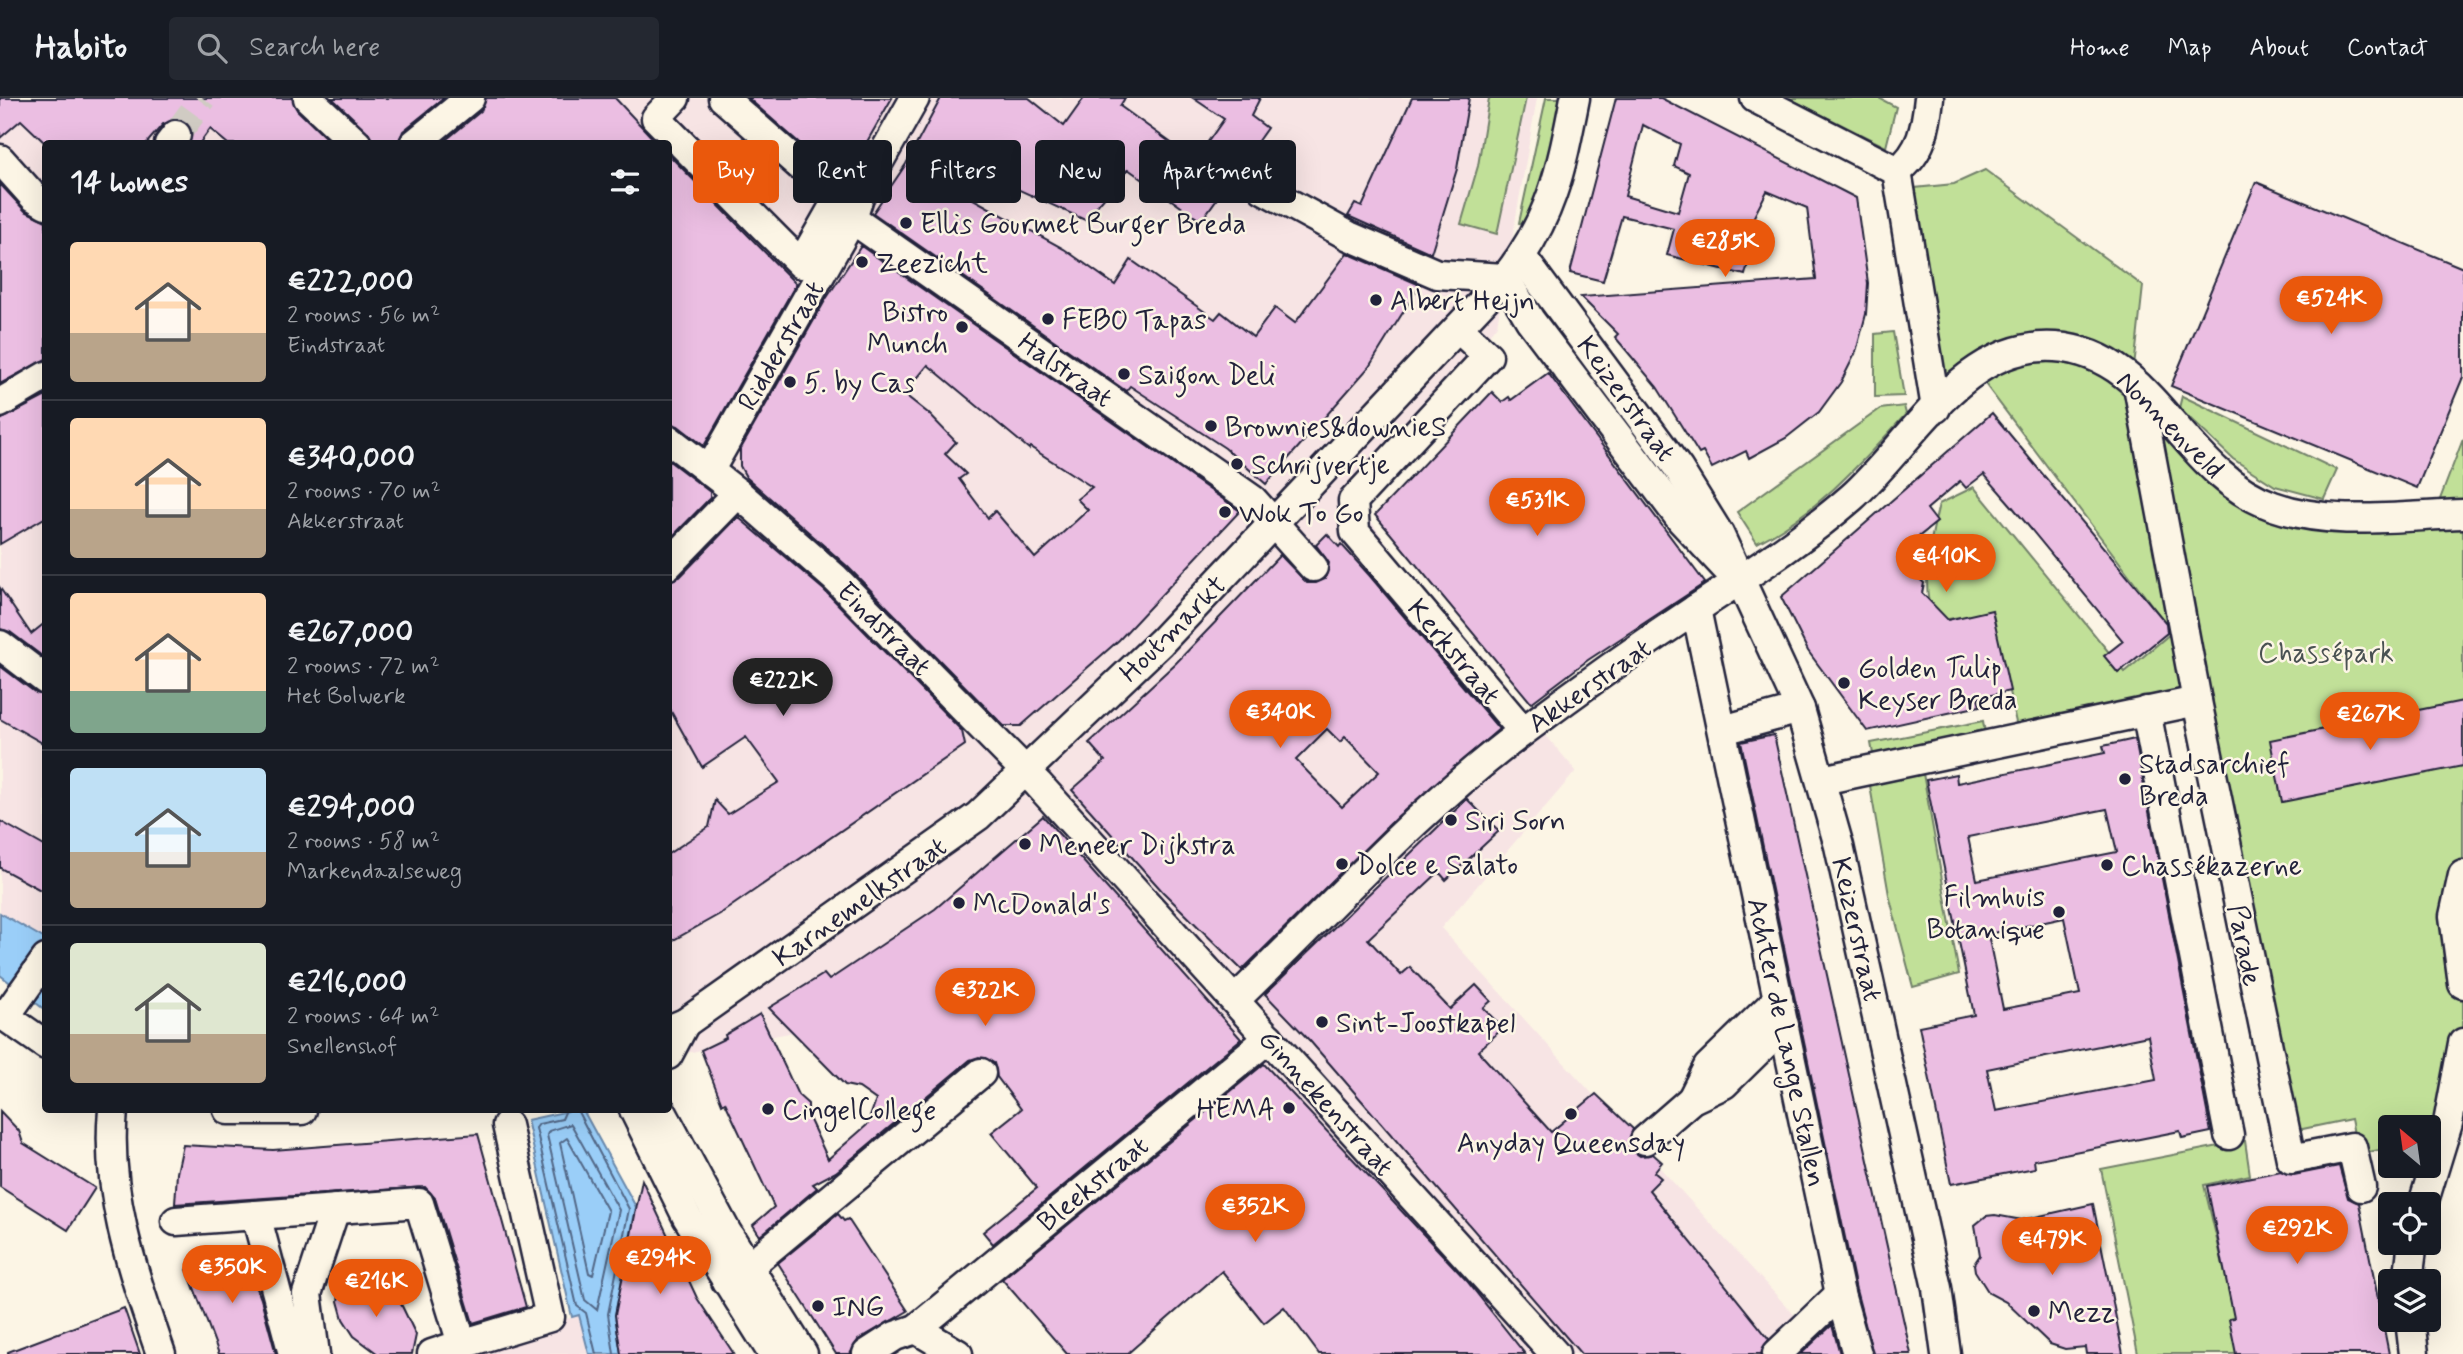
<!DOCTYPE html>
<html lang="en">
<head>
<meta charset="utf-8">
<style>
	:root { --surface:#171b24; --page:#242831; --text:#f1f3f6; --muted:#9ea1a6; --line:#363941; --accent:#ea580c }
	body { margin:0; font-family:Mynerve,sans-serif; background:var(--page); color:var(--text); height:100vh; display:flex; flex-direction:column; font-size:26px; white-space:nowrap }
	* { box-sizing:border-box; margin:0 }
	p { font-size:23px; color:var(--muted) }
	.icon { flex:none; width:38px; height:38px; fill:none; stroke:currentColor; stroke-width:2; stroke-linecap:round; stroke-linejoin:round }
	.map { position:relative; flex:1; overflow:hidden }
	.drawer { position:absolute; left:42px; top:42px; width:630px; height:973px; display:flex; flex-direction:column; background:var(--surface); border-radius:7px; box-shadow:0 7px 28px #0002 }
	.drawer>* { flex:none }
	.banner { position:absolute; left:693px; top:42px; width:665px; height:63px; display:flex; gap:14px }
	.needle { width:46px; rotate:331deg }
	.tools { position:absolute; left:2378px; top:1017px; display:grid; gap:14px }
	.tools a { display:grid; place-items:center; width:63px; height:63px; border-radius:7px; background:var(--surface); box-shadow:0 7px 28px #0002; font-size:35px }
	.price { position:absolute; translate:-50% -60px; padding:0 16px; border-radius:24px; background:var(--accent); color:#fff; font-size:23px; line-height:46px; filter:drop-shadow(0 2px 4px #0008) }
	.price::after { content:''; position:absolute; left:50%; top:42px; width:21px; height:16px; margin-left:-10px; background:inherit; clip-path:polygon(0 0,100% 0,50% 100%) }
	.price.active { background:#222; color:#fff }
	ul { padding:0; list-style:none }
	li { display:flex; align-items:center; gap:21px; height:175px; padding:0 28px }
	li+li { border-top:2px solid var(--line) }
	li span { display:grid; place-items:center; flex:none; width:196px; height:140px; border-radius:7px; color:#555 }
	li>.icon { margin-inline-start:auto }
	span .icon { width:84px; height:84px; fill:#fffc; stroke-width:1 }
	li b { font-size:30px }
	h2 { display:flex; justify-content:space-between; align-items:center; height:84px; padding:0 28px; font-size:30px }
	.tag { padding:0 24px; border-radius:7px; background:var(--surface); box-shadow:0 7px 28px #0002; font-size:24px; line-height:63px }
	.tag.active { background:var(--accent); color:#fff }
	header { display:flex; align-items:center; gap:42px; box-sizing:border-box; height:98px; padding:0 35px; background:var(--surface); border-bottom:2px solid var(--line) }
	header strong { font-size:33px }
	nav { display:flex; gap:38px; margin-inline-start:auto; font-size:24px }
	.search { width:490px; height:63px; background:var(--page); display:flex; align-items:center; gap:18px; box-sizing:border-box; padding:0 24px; border-radius:7px; color:var(--muted); font-size:26px }
	.map>svg:first-child { display:block }
	.built { fill:#f7e4e4 }
	.green { fill:#c1e098; stroke:#72816a; stroke-width:2 }
	.water { fill:#9acef8; stroke:#6a89ac; stroke-width:2 }
	.lines { fill:none; stroke-linecap:round; stroke-linejoin:round }
	.shore { stroke:#526787; stroke-width:2 }
	.building { fill:#ebbee2; stroke:#22223b; stroke-width:2; fill-rule:evenodd }
	.minor-tunnel { stroke:#d0cbc3; stroke-width:28; stroke-dasharray:28 14; stroke-linecap:butt }
	.minor-casing { stroke:#22223b; stroke-width:33 }
	.minor { stroke:#fcf5e5; stroke-width:28 }
	.poi-dot { fill:#22223b; stroke:#fcf5e5; stroke-width:2.5 }
	.labels { text-anchor:middle; stroke-width:5; stroke-linejoin:round; paint-order:stroke }
	.poi-label { font-size:28px; fill:#22223b; stroke:#fcf5e5; text-anchor:start }
	.street-label { font-size:28px; fill:#22223b; stroke:#fcf5e5 }
	.park-label { font-size:28px; fill:#4a5252; stroke:#fcf5e5 }
</style>
</head>
<body>
<header>
<strong>Habito</strong>
<div class="search"><svg class="icon" aria-label="search" viewBox="0 0 24 24"><circle cx="10" cy="10" r="6"/><path d="M15 15l6 6"/></svg>Search here</div>
<nav><a>Home</a><a>Map</a><a>About</a><a>Contact</a></nav>
</header>
<div class="map">
<svg width="2463" height="1256" viewBox="0 0 2463 1256">
	<rect width="100%" height="100%" fill="#fcf5e5"/>
	<filter id="ink" filterUnits="userSpaceOnUse"><feTurbulence type="fractalNoise" baseFrequency=".0143" numOctaves="2"/><feDisplacementMap in="SourceGraphic" scale="14" xChannelSelector="R" yChannelSelector="G"/><feConvolveMatrix kernelMatrix="1 2 1 2 8 2 1 2 1" color-interpolation-filters="sRGB"/></filter>
	<g filter="url(#ink)">
		<!-- built -->
		<g class="built">
			<polygon points="0,0 1537,0 1497,227 1357,403 1396,459 1576,673 1441,830 1830,1256 1440,1256 1059,832 841,925 681,956 669,954 668,46 46,46 45,841 0,815"/>
			<polygon points="579,1217 589,1256 456,1256"/>
		</g>
		<!-- green -->
		<g class="green">
			<polygon points="1489,0 1526,0 1497,136 1461,126 1478,68"/>
			<polygon points="1546,0 1563,0 1548,72 1525,126 1519,125"/>
			<polygon points="1788,0 1879,0 1896,9 1886,49"/>
			<path d="M1985,72L2143,188L2134,270L2191,340L2276,401L2434,417L2463,341V975L2429,1055V1029H2390V1050L2358,1056L2351,1021L2293,1033L2182,592L2017,629L1993,523L1962,530L1959,519L1934,524C1920,488 1930,443 1939,406L1974,389L2125,574L2172,534L1967,262L1941,283L1915,90L1954,86Z"/>
			<polygon points="1893,234 1904,298 1875,299 1875,236"/>
			<polygon points="2182,298 2337,372 2324,401 2275,388 2233,361 2179,310"/>
			<path d="M1904,308L1906,316C1861,365 1817,415 1757,445L1737,414L1880,311Z"/>
			<polygon points="1983,623 1985,635 1873,656 1871,645"/>
			<polygon points="1922,670 1959,876 1913,889 1889,797 1869,682"/>
			<polygon points="2245,1043 2250,1077 2204,1087 2244,1256 2138,1256 2101,1071"/>
		</g>
		<!-- water -->
		<g class="water">
			<polygon points="0,815 45,841 45,912 0,877"/>
			<polygon points="573,1012 583,1012 636,1109 615,1217 621,1256 589,1256 579,1217 572,1219 527,1022"/>
		</g>
		<g class="lines">
			<!-- shore -->
			<g class="shore">
				<polyline points="566,1012 562,1021 539,1026 536,1030 577,1208 586,1215 596,1256"/>
				<polyline points="577,1012 629,1111 608,1216 614,1256"/>
				<polygon points="571,1026 619,1112 597,1212 585,1202 547,1037 549,1033"/>
				<polygon points="567,1040 608,1113 593,1177 589,1175 560,1045"/>
			</g>
		</g>
		<!-- building -->
		<g class="building">
			<polygon points="0,0 292,0 297,12 332,46 228,46 210,31 199,46 190,46 191,30 178,21 163,26 146,46 46,46 21,22 0,40"/>
			<polygon points="332,0 444,0 403,33 398,46 373,46 368,34"/>
			<polygon points="486,0 615,0 658,46 441,46 481,13"/>
			<polygon points="748,0 892,0 844,84"/>
			<polygon points="941,0 1029,0 1064,28 1084,0 1125,0 1120,8 1195,62 1224,21 1193,0 1260,0 1251,18 1267,30 1201,123 1128,71 1085,122 978,73 966,97 1064,151 1115,187 1131,162 1215,221 1221,214 1253,239 1275,210 1295,225 1347,155 1420,187 1369,269 1266,386 1225,350 1130,288 1126,293 873,115 906,66"/>
			<polygon points="1412,0 1469,0 1457,71 1431,155 1348,118 1355,106 1362,109"/>
			<path d="M1616,0H1661L1856,100L1868,185L1866,216L1856,254L1841,284L1819,314L1786,340L1749,360L1746,353L1712,370L1703,354L1699,356L1657,289L1615,239L1618,236L1581,199L1816,181L1807,110L1767,93L1743,140L1754,143L1745,177L1667,157L1674,131L1622,118L1603,183L1570,175ZM1643,27L1680,46L1674,68L1689,75L1678,114L1625,98Z"/>
			<polygon points="668,56 796,186 704,348 678,328 668,325"/>
			<polygon points="2256,84 2463,170 2463,279 2417,390 2171,288"/>
			<polygon points="0,86 25,113 46,123 46,261 0,286"/>
			<path d="M861,148L1240,413L1119,542L1021,628H1004L847,468L746,379L740,368V352L826,201ZM928,267L1029,351L1030,349L1092,389L1077,401L1088,412L1035,460L995,413L988,420L959,381L966,376L945,356L956,344L928,315L904,296Z"/>
			<polygon points="1548,275 1705,485 1588,562 1531,605 1375,417 1492,294 1502,304 1509,299 1511,302"/>
			<polygon points="46,298 46,419 0,446 0,322"/>
			<polygon points="1992,315 2166,525 2167,535 2118,575 2104,558 2123,543 2011,407 1984,376 1966,390 1960,383 1927,411 1937,424 1916,441 1921,447 1901,464 1924,485 1922,495 1948,522 1992,512 2010,593 1978,600 1980,608 1867,633 1808,553 1781,499"/>
			<polygon points="668,362 710,394 710,400 668,443"/>
			<polygon points="738,419 824,492 962,633 965,647 720,816 668,845 668,756 709,729 715,702 728,716 779,684 746,639 702,669 668,608 668,483 680,479"/>
			<path d="M1327,436L1339,449L1341,446L1369,477L1499,631L1398,718L1242,872L1163,794L1072,692L1105,663L1089,645L1176,565L1280,457L1307,485H1316L1325,481L1329,465L1316,447ZM1327,631L1340,644L1345,639L1379,674L1342,709L1296,662Z"/>
			<polygon points="0,490 31,536 46,524 46,561 10,534 0,531"/>
			<polygon points="0,568 36,595 46,598 46,647 0,621"/>
			<polygon points="2463,603 2463,668 2282,704 2270,642"/>
			<polygon points="1774,637 1884,1135 1911,1256 1873,1256 1856,1192 1741,644"/>
			<path d="M2135,641L2211,1034L2182,1040L2180,1033L2034,1062L2035,1070L1951,1086L1919,928L1974,917L1926,682L1956,676L1957,685L2105,655L2103,648ZM2107,711L2117,754L1977,782L1968,739ZM2064,820L2080,896L2003,911L1988,836ZM2148,938L2156,982L1996,1013L1987,971Z"/>
			<polygon points="1467,701 1499,733 1446,782 1439,774 1368,841 1401,877 1410,869 1450,911 1476,887 1491,903 1483,910 1503,930 1478,953 1551,1034 1596,996 1633,1031 1629,1045 1633,1053 1640,1058 1653,1056 1662,1064 1654,1074 1661,1080 1649,1092 1769,1241 1761,1256 1581,1256 1310,943 1265,896"/>
			<polygon points="1043,718 1241,941 993,1146 983,1134 1037,1090 991,1035 1021,1011 997,979 994,965 979,959 970,962 836,1074 813,1086 817,1090 760,1138 753,1127 774,1109 725,1004 722,1006 701,952 726,940 725,937 760,916 798,997 808,1006 808,1018 828,1061 867,1027 876,1002 859,990 845,987 769,910 824,876 829,882 935,811"/>
			<polygon points="0,723 46,749 46,795 0,770"/>
			<polygon points="1264,966 1467,1183 1525,1256 1319,1256 1284,1209 1264,1225 1222,1173 1127,1256 1067,1256 1002,1181"/>
			<polygon points="0,1013 19,1033 23,1045 95,1090 68,1132 0,1089"/>
			<polygon points="478,1036 526,1209 473,1225 435,1100 425,1089 175,1106 177,1075 183,1047 273,1052"/>
			<polygon points="2339,1068 2348,1100 2359,1105 2389,1256 2236,1256 2229,1221 2234,1220 2207,1088 2281,1073 2294,1077"/>
			<polygon points="642,1082 697,1200 734,1256 621,1256 615,1217"/>
			<polygon points="2093,1106 2116,1220 2123,1256 2086,1256 2085,1249 2065,1251 2050,1246 2006,1204 1989,1195 1975,1173 1974,1166 1980,1157 1975,1127 1986,1118 1995,1117 2022,1122"/>
			<polygon points="838,1116 844,1123 848,1121 908,1213 858,1242 850,1256 836,1256 778,1165"/>
			<polygon points="242,1150 261,1201 276,1256 219,1256 187,1171"/>
			<polygon points="349,1183 377,1187 401,1206 416,1237 412,1256 378,1256 354,1238 343,1221 338,1203 340,1192"/>
			<polygon points="124,1210 140,1256 8,1256 8,1254"/>
			<polygon points="1832,1227 1840,1256 1801,1256"/>
		</g>
		<g class="lines">
			<!-- minor-tunnel -->
			<polyline class="minor-tunnel" points="176,37 203,0"/>
			<defs>
				<g id="minor">
					<polyline points="308,0 357,46"/>
					<polyline points="675,0 656,20 801,166 838,101 723,0"/>
					<polyline points="1755,0 1897,73 1936,310"/>
					<polyline points="169,46 176,37"/>
					<polyline points="414,46 470,0"/>
					<polyline points="0,61 34,99 46,106"/>
					<path d="M1897,73C1922,55 1926,29 1929,0"/>
					<polyline points="1263,91 1349,138 1437,176 1505,180"/>
					<polyline points="852,121 1253,402 1313,469"/>
					<polyline points="1522,159 1678,370 1719,436 1800,611 1839,748 1937,1190 1946,1256"/>
					<polyline points="1505,180 1530,222 1682,423 1726,470"/>
					<polyline points="1458,230 1488,258 1353,403 1355,434 1523,633"/>
					<polyline points="2138,288 2197,603 2291,1061 2352,1049 2361,1089"/>
					<polyline points="0,305 46,278"/>
					<polyline points="668,341 738,395 835,480 1038,686 1555,1256"/>
					<polyline points="709,373 852,121 859,99 915,0"/>
					<polyline points="668,467 738,395"/>
					<polyline points="1696,511 1840,1196 1857,1256"/>
					<polyline points="0,547 46,582"/>
					<polyline points="2146,613 2229,1037"/>
					<polyline points="1723,632 1800,611"/>
					<polyline points="1822,682 2197,603"/>
					<polyline points="2463,777 2454,818 2463,886"/>
					<path d="M1235,902C1329,812 1416,713 1521,635C1578,592 1637,550 1696,511C1749,476 1804,441 1852,399C1911,346 1964,243 2055,249C2157,256 2179,375 2273,408C2333,429 2400,418 2463,416"/>
					<polyline points="0,915 46,947"/>
					<polyline points="5,919 46,861"/>
					<path d="M668,932L685,925L978,718L1161,544L1505,180C1552,121 1561,72 1575,0"/>
					<polyline points="668,957 685,925"/>
					<polyline points="1692,1001 1708,969 1778,901"/>
					<path d="M113,1012C105,1097 134,1177 161,1256"/>
					<polyline points="228,1012 302,1012"/>
					<polyline points="634,1012 687,1119 773,1256"/>
					<polyline points="661,1012 726,1133 803,1256"/>
					<polyline points="1645,1042 1692,1001 1724,986 1784,927"/>
					<polyline points="2423,1106 2448,1025 2463,945"/>
					<polyline points="256,1117 419,1105 462,1246 432,1256"/>
					<polyline points="176,1123 256,1117 293,1256"/>
					<polyline points="726,1183 748,1169 981,975"/>
					<polyline points="2408,1183 2413,1144"/>
					<polyline points="2410,1222 2414,1256"/>
					<polyline points="916,1231 958,1256"/>
					<polyline points="462,1246 550,1219 507,1027"/>
					<polyline points="315,1256 307,1196 335,1111"/>
					<polyline points="867,1256 895,1238 916,1231 1269,940"/>
					<polyline points="1777,1256 1840,1196"/>
				</g>
			</defs>
			<!-- minor casing -->
			<use href="#minor" class="minor-casing"/>
			<!-- minor -->
			<use href="#minor" class="minor"/>
		</g>
	</g>
	<!-- markers -->
	<g class="poi-dot">
		<circle cx="906" cy="125" r="7"/>
		<circle cx="862" cy="164" r="7"/>
		<circle cx="1376" cy="202" r="7"/>
		<circle cx="1048" cy="221" r="7"/>
		<circle cx="962" cy="229" r="7"/>
		<circle cx="1124" cy="276" r="7"/>
		<circle cx="790" cy="284" r="7"/>
		<circle cx="1211" cy="328" r="7"/>
		<circle cx="1237" cy="366" r="7"/>
		<circle cx="1225" cy="414" r="7"/>
		<circle cx="1844" cy="585" r="7"/>
		<circle cx="2125" cy="681" r="7"/>
		<circle cx="1451" cy="722" r="7"/>
		<circle cx="1025" cy="746" r="7"/>
		<circle cx="1342" cy="766" r="7"/>
		<circle cx="2107" cy="767" r="7"/>
		<circle cx="959" cy="805" r="7"/>
		<circle cx="2059" cy="814" r="7"/>
		<circle cx="1322" cy="924" r="7"/>
		<circle cx="1289" cy="1010" r="7"/>
		<circle cx="768" cy="1011" r="7"/>
		<circle cx="1571" cy="1016" r="7"/>
		<circle cx="818" cy="1208" r="7"/>
		<circle cx="2034" cy="1213" r="7"/>
	</g>
	<g class="labels">
		<!-- poi labels -->
		<g class="poi-label">
			<text x="920" y="135">Ellis Gourmet Burger Breda</text>
			<text x="876" y="174">Zeezicht</text>
			<text x="1390" y="212">Albert Heijn</text>
			<text x="948" y="223" text-anchor="end">Bistro<tspan x="948" dy="32">Munch</tspan></text>
			<text x="1062" y="231">FEBO Tapas</text>
			<text x="1138" y="286">Saigon Deli</text>
			<text x="804" y="294">5. by Cas</text>
			<text x="1225" y="338">Brownies&amp;downieS</text>
			<text x="1251" y="376">Schrijvertje</text>
			<text x="1239" y="424">Wok To Go</text>
			<text x="1858" y="579">Golden Tulip<tspan x="1858" dy="32">Keyser Breda</tspan></text>
			<text x="2139" y="675">Stadsarchief<tspan x="2139" dy="32">Breda</tspan></text>
			<text x="1465" y="732">Siri Sorn</text>
			<text x="1039" y="756">Meneer Dijkstra</text>
			<text x="1356" y="776">Dolce e Salato</text>
			<text x="2121" y="777">Chassékazerne</text>
			<text x="2045" y="808" text-anchor="end">Filmhuis<tspan x="2045" dy="32">Botanique</tspan></text>
			<text x="973" y="815">McDonald's</text>
			<text x="1336" y="934">Sint-Joostkapel</text>
			<text x="1275" y="1020" text-anchor="end">HEMA</text>
			<text x="782" y="1021">CingelCollege</text>
			<text x="1571" y="1054" text-anchor="middle">Anyday Queensday</text>
			<text x="832" y="1218">ING</text>
			<text x="2048" y="1223">Mezz</text>
		</g>
		<!-- street labels -->
		<g class="street-label">
			<text transform="translate(780 247) rotate(-60)" y="10">Ridderstraat</text>
			<text transform="translate(1066 271) rotate(35)" y="10">Halstraat</text>
			<text transform="translate(1627 300) rotate(54)" y="10">Keizerstraat</text>
			<text transform="translate(2171 326) rotate(45)" y="10">Nonnenveld</text>
			<text transform="translate(885 530) rotate(45)" y="10">Eindstraat</text>
			<text transform="translate(1172 530) rotate(-45)" y="10">Houtmarkt</text>
			<text transform="translate(1455 553) rotate(50)" y="10">Kerkstraat</text>
			<text transform="translate(1589 587) rotate(-35)" y="10">Akkerstraat</text>
			<text transform="translate(859 803) rotate(-35)" y="10">Karnemelkstraat</text>
			<text transform="translate(1858 831) rotate(77)" y="10">Keizerstraat</text>
			<text transform="translate(2246 847) rotate(79)" y="10">Parade</text>
			<text transform="translate(1788 944) rotate(78)" y="10">Achter de Lange Stallen</text>
			<text transform="translate(1327 1004) rotate(48)" y="10">Ginnekenstraat</text>
			<text transform="translate(1092 1085) rotate(-39)" y="10">Bleekstraat</text>
		</g>
		<!-- park labels -->
		<g class="park-label">
			<text x="2326" y="564">Chassépark</text>
		</g>
	</g>
</svg>
<div class="tools">
<a><svg class="needle" viewBox="-14 -14 28 28"><path d="M0-13l5 13h-10z" fill="#e53935"/><path d="M0 13l5-13h-10z" fill="#9ea1a6"/></svg></a>
<a><svg class="icon" aria-label="locate" viewBox="0 0 24 24"><circle cx="12" cy="12" r="6"/><path d="M12 2v4M12 18v4M2 12h4M18 12h4"/></svg></a>
<a><svg class="icon" aria-label="layers" viewBox="0 0 24 24"><path d="M12 4l9 5-9 5-9-5zM3 14l9 5 9-5"/></svg></a>
</div>
<b class="price" style="left:1725px;top:181px">€285K</b>
<b class="price" style="left:2331px;top:238px">€524K</b>
<b class="price" style="left:1537px;top:440px">€531K</b>
<b class="price" style="left:1946px;top:496px">€410K</b>
<b class="price active" style="left:783px;top:620px">€222K</b>
<b class="price" style="left:1280px;top:652px">€340K</b>
<b class="price" style="left:2370px;top:654px">€267K</b>
<b class="price" style="left:985px;top:930px">€322K</b>
<b class="price" style="left:1255px;top:1146px">€352K</b>
<b class="price" style="left:2297px;top:1168px">€292K</b>
<b class="price" style="left:2052px;top:1179px">€479K</b>
<b class="price" style="left:660px;top:1198px">€294K</b>
<b class="price" style="left:232px;top:1207px">€350K</b>
<b class="price" style="left:376px;top:1221px">€216K</b>
<div class="banner">
<a class="tag active">Buy</a>
<a class="tag">Rent</a>
<a class="tag">Filters</a>
<a class="tag">New</a>
<a class="tag">Apartment</a>
</div>
<section class="drawer">
<h2>14 homes<svg class="icon" aria-label="filters" viewBox="0 0 24 24"><path d="M4 7h16M4 17h16"/><circle cx="9" cy="7" r="2"/><circle cx="15" cy="17" r="2"/></svg></h2>
<ul>
<li><span style="background:linear-gradient(#ffd9b3 65%,#b9a48a 0)"><svg class="icon" aria-label="home" viewBox="0 0 24 24"><path d="M3 11l9-7 9 7M6 9v11h12V9"/></svg></span><div><b>€222,000</b><p>2 rooms · 56 m²</p><p>Eindstraat</p></div></li>
<li><span style="background:linear-gradient(#ffd9b3 65%,#b9a48a 0)"><svg class="icon" aria-label="home" viewBox="0 0 24 24"><path d="M3 11l9-7 9 7M6 9v11h12V9"/></svg></span><div><b>€340,000</b><p>2 rooms · 70 m²</p><p>Akkerstraat</p></div></li>
<li><span style="background:linear-gradient(#ffd9b3 70%,#7fa58c 0)"><svg class="icon" aria-label="home" viewBox="0 0 24 24"><path d="M3 11l9-7 9 7M6 9v11h12V9"/></svg></span><div><b>€267,000</b><p>2 rooms · 72 m²</p><p>Het Bolwerk</p></div></li>
<li><span style="background:linear-gradient(#bfe0f5 60%,#b9a48a 0)"><svg class="icon" aria-label="home" viewBox="0 0 24 24"><path d="M3 11l9-7 9 7M6 9v11h12V9"/></svg></span><div><b>€294,000</b><p>2 rooms · 58 m²</p><p>Markendaalseweg</p></div></li>
<li><span style="background:linear-gradient(#dfe7d0 65%,#b9a48a 0)"><svg class="icon" aria-label="home" viewBox="0 0 24 24"><path d="M3 11l9-7 9 7M6 9v11h12V9"/></svg></span><div><b>€216,000</b><p>2 rooms · 64 m²</p><p>Snellenshof</p></div></li>
</ul>
</section>
</div>
</body>
</html>
